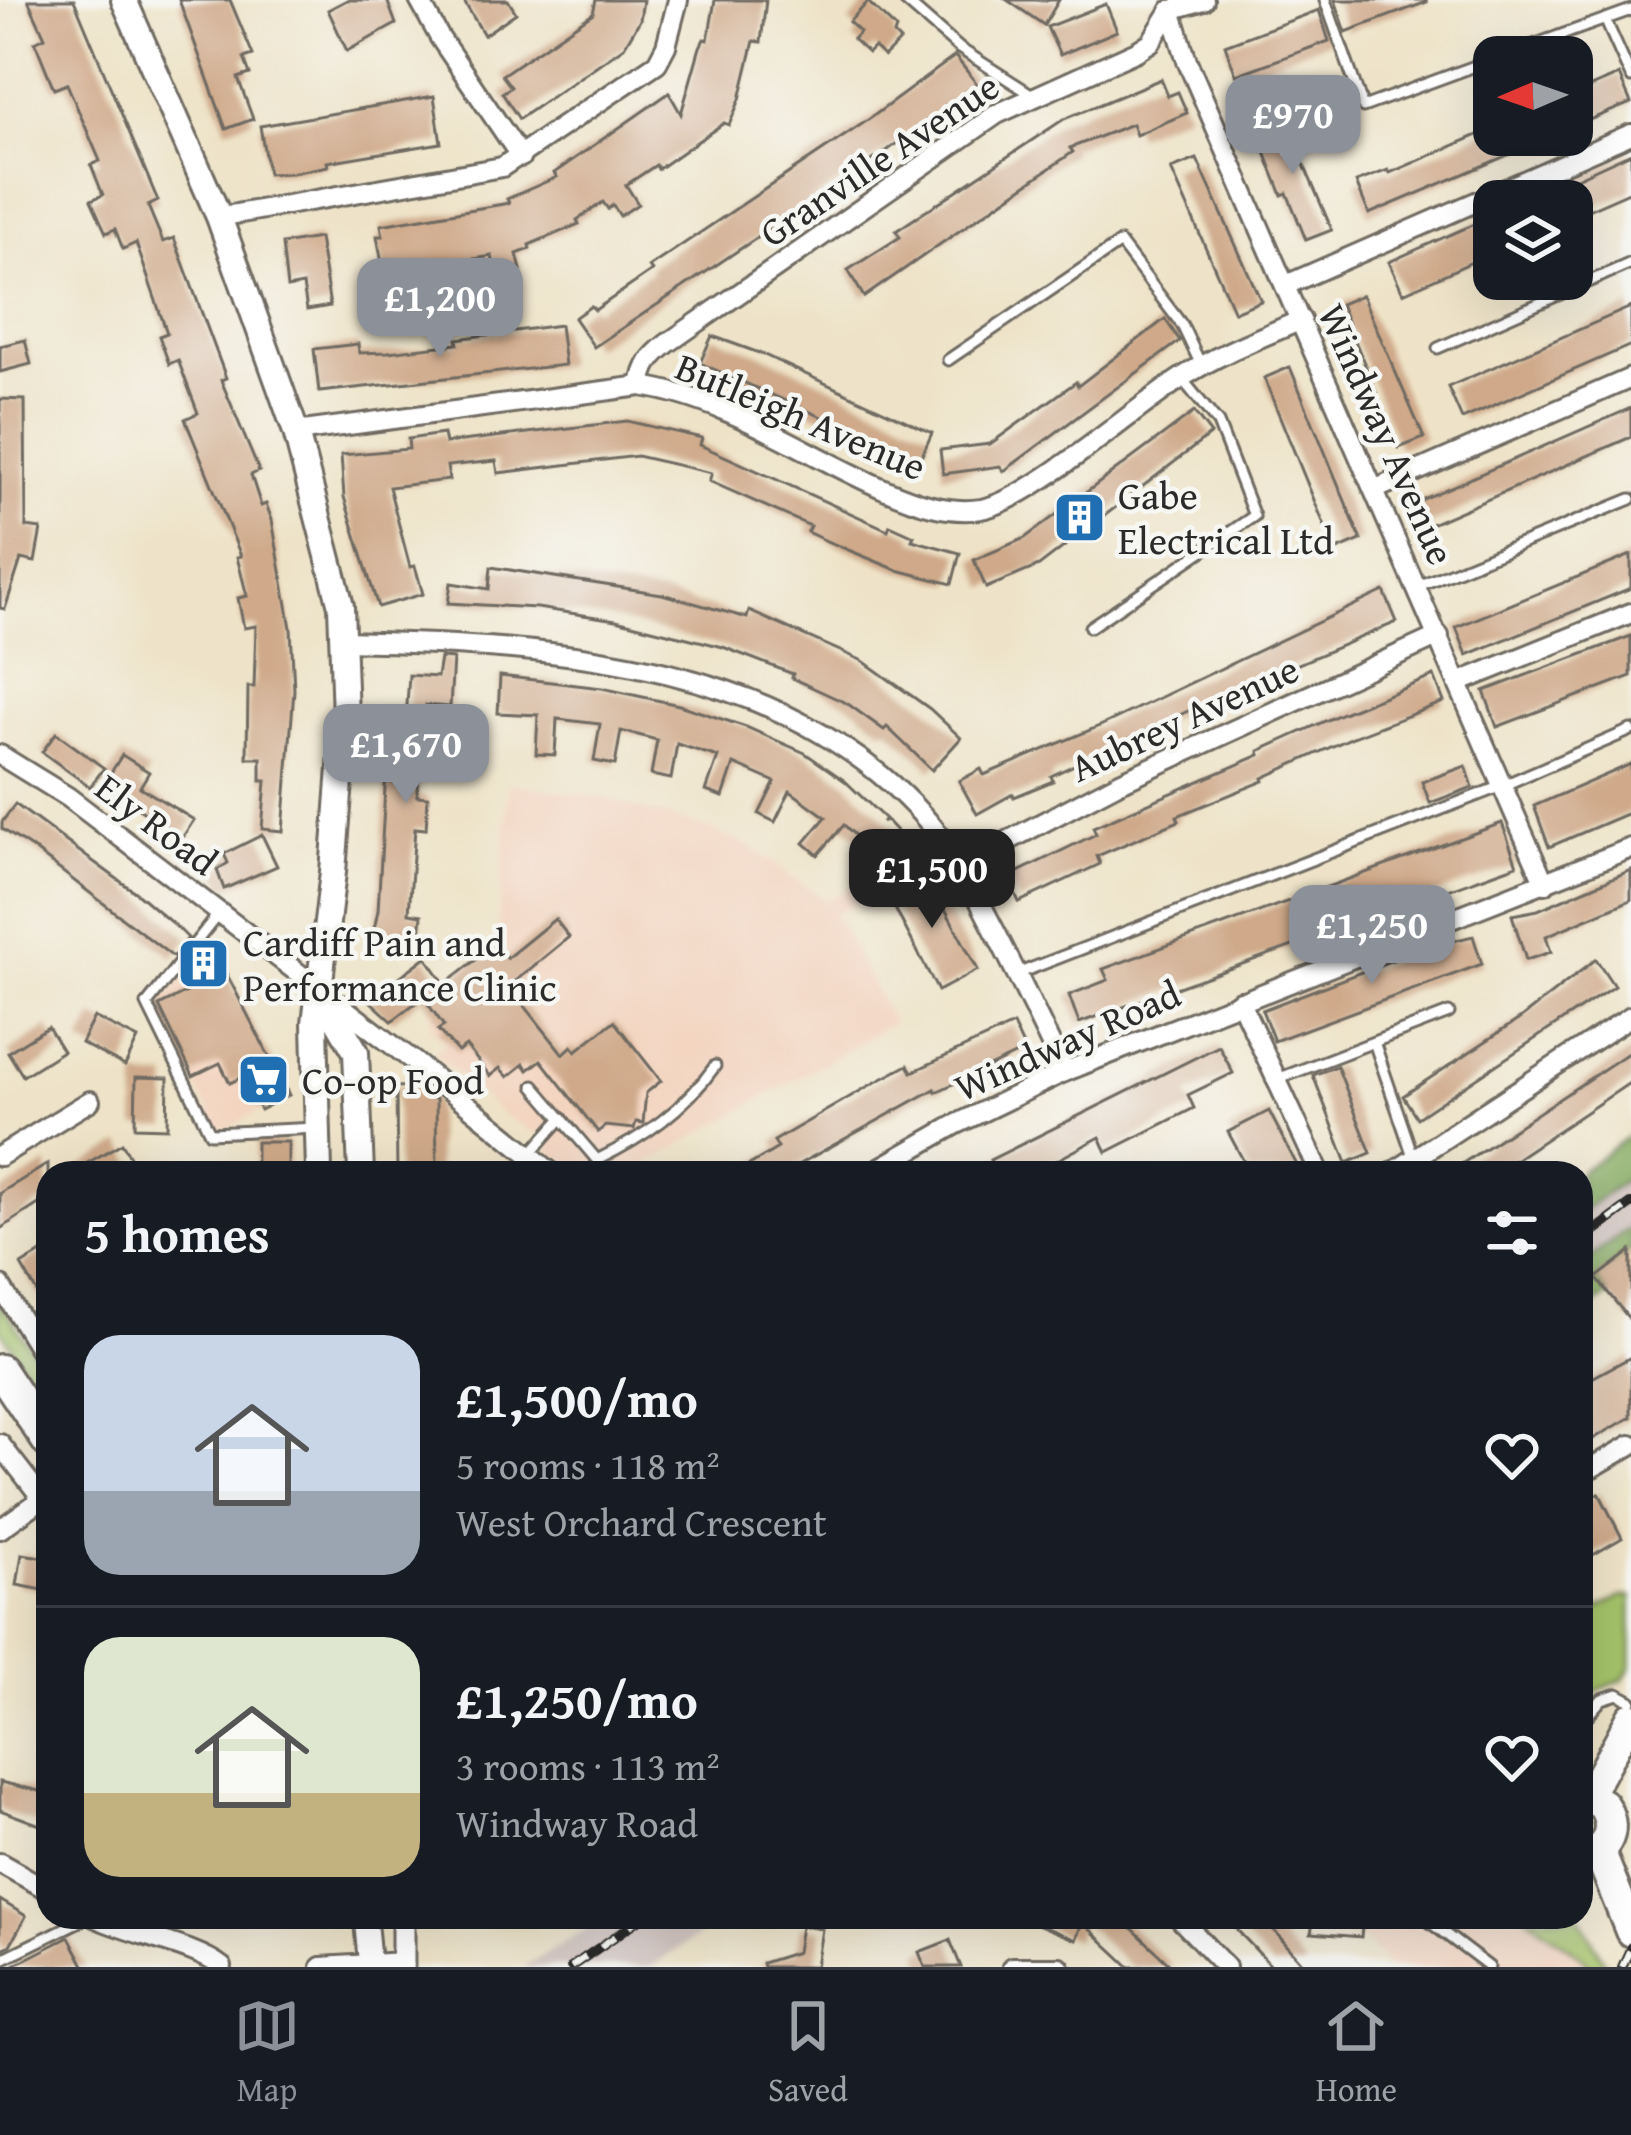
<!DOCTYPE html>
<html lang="en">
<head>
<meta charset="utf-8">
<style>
	:root { --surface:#171b24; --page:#20242c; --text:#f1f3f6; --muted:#9ea1a6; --line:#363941; --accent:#8c9099 }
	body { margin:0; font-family:"Gentium Book Plus",serif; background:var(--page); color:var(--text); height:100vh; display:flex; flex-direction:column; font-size:45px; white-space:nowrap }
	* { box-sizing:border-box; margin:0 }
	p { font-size:39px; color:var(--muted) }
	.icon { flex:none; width:66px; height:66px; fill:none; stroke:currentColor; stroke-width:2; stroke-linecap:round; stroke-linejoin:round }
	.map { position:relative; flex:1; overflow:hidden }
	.panel { position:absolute; left:36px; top:1161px; width:1557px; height:768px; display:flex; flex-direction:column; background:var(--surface); border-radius:36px; box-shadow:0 12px 48px #0002 }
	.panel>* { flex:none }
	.needle { width:78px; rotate:268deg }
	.tools { position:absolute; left:1473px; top:36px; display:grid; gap:24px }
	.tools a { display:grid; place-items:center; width:120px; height:120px; border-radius:24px; background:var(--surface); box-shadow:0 12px 48px #0002; font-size:60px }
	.price { position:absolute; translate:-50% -102px; padding:0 27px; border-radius:24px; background:var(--accent); color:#fff; font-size:39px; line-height:78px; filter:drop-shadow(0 3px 6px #0008) }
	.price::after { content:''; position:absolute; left:50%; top:72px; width:36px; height:27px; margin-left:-18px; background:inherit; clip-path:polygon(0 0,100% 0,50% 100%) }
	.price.selected { background:#222; color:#fff }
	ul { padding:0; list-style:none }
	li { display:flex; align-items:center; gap:36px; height:300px; padding:0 48px }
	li+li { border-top:3px solid var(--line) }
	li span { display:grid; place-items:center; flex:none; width:336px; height:240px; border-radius:36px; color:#555 }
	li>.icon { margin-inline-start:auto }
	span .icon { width:144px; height:144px; fill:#fffc; stroke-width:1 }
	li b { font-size:51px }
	h2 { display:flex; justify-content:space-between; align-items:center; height:144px; padding:0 48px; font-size:51px }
	.tab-bar { display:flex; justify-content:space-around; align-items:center; height:168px; border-top:3px solid var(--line); background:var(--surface); font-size:33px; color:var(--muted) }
	.tab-bar a { display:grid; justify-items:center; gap:6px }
	.tab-bar .selected { color:var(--accent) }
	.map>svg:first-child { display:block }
	.built { fill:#f3d4bf }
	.industrial { fill:#cfc0bb }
	.green { fill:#a4c269; stroke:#68764a; stroke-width:3 }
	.forest { fill:#83a85d; stroke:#576a44; stroke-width:3 }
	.building { fill:#cfa989 }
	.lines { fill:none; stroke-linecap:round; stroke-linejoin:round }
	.service-casing { stroke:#6f6b62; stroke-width:15 }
	.minor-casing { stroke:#6f6b62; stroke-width:24 }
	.tertiary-casing { stroke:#6f6b62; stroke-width:27 }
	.secondary-casing { stroke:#6f6b62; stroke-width:30 }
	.primary-casing { stroke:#6f6b62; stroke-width:33 }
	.trunk-casing { stroke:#6f6b62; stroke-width:36 }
	.service { stroke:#fff; stroke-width:9 }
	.minor { stroke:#fff; stroke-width:18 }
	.tertiary { stroke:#fff; stroke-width:21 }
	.secondary { stroke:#fff; stroke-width:24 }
	.primary { stroke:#fff; stroke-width:27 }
	.trunk { stroke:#fff; stroke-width:30 }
	.rail-casing { stroke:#2b2b2b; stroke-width:10 }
	.rail { stroke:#f6f6f2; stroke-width:6; stroke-dasharray:18; stroke-linecap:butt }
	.labels { text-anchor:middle; stroke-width:9; stroke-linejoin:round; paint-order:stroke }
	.street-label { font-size:39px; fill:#2b2b2b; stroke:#f6f6f2 }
	.poi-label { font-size:39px; fill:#2b2b2b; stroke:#f6f6f2; text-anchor:start }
</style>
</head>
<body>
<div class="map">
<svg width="1631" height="1967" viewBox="0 0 1631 1967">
	<rect width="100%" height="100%" fill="#f6f6f2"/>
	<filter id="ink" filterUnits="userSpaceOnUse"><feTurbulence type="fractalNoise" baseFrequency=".00833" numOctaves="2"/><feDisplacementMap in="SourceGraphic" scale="24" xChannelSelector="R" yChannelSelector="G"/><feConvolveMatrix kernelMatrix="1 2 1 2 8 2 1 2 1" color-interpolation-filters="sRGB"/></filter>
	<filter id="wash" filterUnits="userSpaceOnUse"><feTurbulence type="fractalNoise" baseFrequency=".004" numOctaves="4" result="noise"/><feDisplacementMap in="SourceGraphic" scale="48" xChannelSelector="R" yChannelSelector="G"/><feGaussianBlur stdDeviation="2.7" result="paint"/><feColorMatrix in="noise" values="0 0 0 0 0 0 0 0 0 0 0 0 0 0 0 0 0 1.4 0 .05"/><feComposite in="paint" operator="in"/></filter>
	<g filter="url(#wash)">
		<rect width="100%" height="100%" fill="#eee3c8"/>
		<!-- built -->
		<g class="built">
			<polygon points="509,784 598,797 703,827 751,847 825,901 924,847 933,860 834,914 893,1023 632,1173 572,1173 549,1151 552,1138 544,1130 534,1133 503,1115 434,1053 445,1043 431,1027 432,1010 453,993 446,984 497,942"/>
			<polygon points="199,947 222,966 289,1095 229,1128 217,1128 155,1003"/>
			<polygon points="1345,1917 1528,1917 1584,1958 1590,1967 1389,1967"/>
		</g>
		<!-- industrial -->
		<g class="industrial">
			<polygon points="1631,1154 1631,1321 1608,1296 1581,1312 1581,1190"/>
			<polygon points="606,1917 727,1917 650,1967 523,1967"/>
		</g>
		<!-- green -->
		<g class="green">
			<polygon points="0,1301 48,1375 48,1405 0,1328"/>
			<polygon points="1621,1597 1631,1597 1631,1667 1623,1680 1598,1690 1581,1712 1581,1618"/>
			<polygon points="1528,1917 1580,1917 1607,1967 1590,1967 1584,1958"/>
		</g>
		<!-- forest -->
		<g class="forest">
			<polygon points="1631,1134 1631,1175 1581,1212 1579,1173"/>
			<polygon points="1631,1226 1631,1251 1596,1278 1608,1296 1581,1312 1581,1266"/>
		</g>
		<g id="blocks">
			<!-- building -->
			<g class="building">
				<polygon points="28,0 74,0 158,201 148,206 163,242 174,238 226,378 221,380 259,471 251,475 261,506 266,504 272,520 291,628 294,690 283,831 262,829 266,781 261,781 261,758 247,758 248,687 254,687 256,626 244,628 238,598 247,596 237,557 241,556 185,419 198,413 178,360 169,364 159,336 167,333 136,243 123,249 115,229 106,233 91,200 103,195 91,165 100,161 67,84 54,89 35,42 45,37"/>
				<polygon points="179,0 230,0 253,55 244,58 250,74 238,78 253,119 226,129"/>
				<polygon points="347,0 387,0 396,24 347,51 328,10"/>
				<polygon points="463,0 508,0 516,13 484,35"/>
				<polygon points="596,0 643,0 640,20 624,47 519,119 502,93 511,87 502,75 593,13"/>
				<polygon points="715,0 766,0 761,42 754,41 740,99 729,125 724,123 658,169 656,165 626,185 638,204 620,216 613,205 608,209 603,202 577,220 579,224 529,245 530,249 517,254 521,270 497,277 492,256 384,274 377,236 383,236 381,225 509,203 507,199 557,177 554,173 669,93 681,114 700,47 704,39 708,40"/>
				<polygon points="1007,0 1059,0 1044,25"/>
				<polygon points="1335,0 1426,0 1427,2 1346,32"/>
				<polygon points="868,2 896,29 894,35 900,41 884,57 874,47 868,53 853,39 860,32 849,22"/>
				<polygon points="1106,4 1117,31 1060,55 1047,27"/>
				<polygon points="1319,10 1329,41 1236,75 1225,45"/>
				<polygon points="955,56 977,84 888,150 594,347 574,318 591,306 595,310 652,271 649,267 868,120"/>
				<polygon points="1619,75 1631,103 1572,127 1572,95"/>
				<polygon points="1161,79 1168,96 1178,92 1187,113 1136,135 1132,124 1070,148 1073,152 864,297 848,270 900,237 896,231 1064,119"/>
				<polygon points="434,96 441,143 327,162 328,166 292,173 268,174 260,126"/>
				<polygon points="1283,116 1332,230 1306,240 1287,193 1282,195 1255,127"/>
				<polygon points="1494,128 1494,135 1555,135 1369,214 1356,182 1388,170 1390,173"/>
				<polygon points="1631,153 1631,191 1572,217 1572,201 1526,201"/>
				<polygon points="1197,159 1261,301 1234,312 1171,169"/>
				<polygon points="1494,215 1494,252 1403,293 1389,262"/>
				<polygon points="319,238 330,306 307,310 303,285 287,288 282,244"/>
				<polygon points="1362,295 1424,438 1399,448 1340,304"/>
				<polygon points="1631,307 1631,345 1462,419 1448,387"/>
				<polygon points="1165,319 1180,341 1004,471 1000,466 943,474 940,450 990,444 1076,382 1078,386"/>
				<polygon points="560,325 565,365 319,392 314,349 358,344 359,353 388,352 458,344 457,339"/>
				<polygon points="712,336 762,354 932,433 917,466 849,429 700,363"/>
				<polygon points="25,340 31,364 0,372 0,346"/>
				<polygon points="1290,367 1361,540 1335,551 1264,378"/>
				<polygon points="0,399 25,400 26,527 41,529 35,562 21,559 5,609 0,608"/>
				<polygon points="1631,408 1631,437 1415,531 1405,507"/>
				<polygon points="1194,412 1211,434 1039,566 986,588 974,560 1025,538"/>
				<polygon points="627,421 702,438 700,445 888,530 890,525 914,536 912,540 960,553 952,584 897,570 829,542 807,532 810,526 709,481 712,473 637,456 498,473 496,461 447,466 449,480 389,487 410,567 415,566 423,594 378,607 344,497 341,455 409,449 408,439 443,434 445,443"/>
				<polygon points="1631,555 1631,588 1467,655 1456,627"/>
				<polygon points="491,567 662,594 747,618 749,611 863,661 930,709 961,738 932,770 887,727 884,730 848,704 792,678 793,674 723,647 616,620 537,608 448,603 451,583 489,589"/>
				<polygon points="1384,591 1397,622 1188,711 1051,776 1053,781 1014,797 1013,794 977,814 959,781 981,769 984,775 1100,726"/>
				<polygon points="1631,636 1631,676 1497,727 1484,691"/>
				<polygon points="440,658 453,659 450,707 426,705 424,748 421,748 417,796 428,797 426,829 415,828 409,913 422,915 419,944 372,939 378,910 389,718 406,720 409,675 437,677"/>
				<polygon points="500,676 602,688 679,705 746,727 805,753 845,781 885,819 882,822 886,820 898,833 885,847 894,858 886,865 844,825 818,855 804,843 826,817 790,791 775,822 759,814 775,782 734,764 723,797 706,791 718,757 677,744 671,779 651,775 657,740 638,735 621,731 615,765 594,761 600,724 557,719 555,755 536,754 538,715 498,713"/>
				<polygon points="1434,676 1444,702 1353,737 1263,778 1264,781 1177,816 1179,821 1097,856 1100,864 1019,902 1008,877 1096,834 1093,827 1260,755 1259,751 1343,713"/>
				<polygon points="56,733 104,768 90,787 42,752"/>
				<polygon points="122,755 149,772 140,787 194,820 182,838 103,785"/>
				<polygon points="1631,764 1631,812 1549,847 1534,806"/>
				<polygon points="1466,766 1473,787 1430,803 1422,782"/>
				<polygon points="15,804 139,895 180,930 188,938 173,957 33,849 2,829 2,822"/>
				<polygon points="1502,823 1517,865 1079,1023 1069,995 1108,980 1103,969"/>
				<polygon points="262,835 277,866 224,889 217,870 228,863 224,854"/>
				<polygon points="924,870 978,970 938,991 886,891"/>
				<polygon points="1631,870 1631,900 1546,936 1551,952 1526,960 1512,915 1538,910"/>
				<polygon points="555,919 569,937 509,986 563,1054 572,1046 576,1051 614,1021 661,1081 646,1093 643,1123 636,1122 634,1129 605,1126 598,1132 541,1060 528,1070 524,1064 508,1077 500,1068 490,1076 466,1046 458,1052 438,1030 444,1026 423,997 392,1021 369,1000 426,957 445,984 496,944 507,958"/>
				<polygon points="1473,936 1482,964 1274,1041 1262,1010 1424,948"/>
				<polygon points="202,949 223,967 289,1095 260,1110 243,1077 230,1083 220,1063 193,1076 159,1006 197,987 182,975"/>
				<polygon points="1596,959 1614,986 1417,1118 1403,1096 1521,1018"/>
				<polygon points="94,1017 138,1039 125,1066 81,1043"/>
				<polygon points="1013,1025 1025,1050 936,1092 935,1089 783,1173 736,1173 778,1148 774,1141 872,1084 908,1065 912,1072"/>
				<polygon points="48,1027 63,1051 23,1076 8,1052"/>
				<polygon points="1219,1046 1233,1073 1188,1095 1194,1108 1107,1152 1100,1137 1033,1173 996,1173 990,1160"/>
				<polygon points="1631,1051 1631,1082 1504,1167 1495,1173 1448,1173"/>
				<polygon points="1337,1066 1371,1153 1347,1163 1313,1075"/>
				<polygon points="136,1077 168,1078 167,1128 135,1127"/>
				<polygon points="420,1086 420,1094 436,1099 437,1173 397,1173 396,1087"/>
				<polygon points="1269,1111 1301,1173 1250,1173 1228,1132"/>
				<rect x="256" y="1142" width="32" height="31"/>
				<polygon points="122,1143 136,1167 125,1173 70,1173"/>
				<polygon points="48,1164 48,1198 0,1229 0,1193"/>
				<polygon points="48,1249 48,1311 21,1265"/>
				<polygon points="1631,1251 1631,1321 1596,1278"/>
				<polygon points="1631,1357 1631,1417 1581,1446 1581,1384"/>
				<polygon points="1599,1493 1622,1538 1581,1562 1581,1504"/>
				<polygon points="22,1554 48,1558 48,1591 17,1585"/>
				<polygon points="0,1782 48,1793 48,1828 0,1810"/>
				<polygon points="0,1900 26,1916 10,1945 0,1950"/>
				<polygon points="1020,1917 1120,1917 1173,1967 1130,1967 1082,1922 1076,1940"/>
				<polygon points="1225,1917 1262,1917 1306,1967 1272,1967"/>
				<polygon points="1314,1917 1363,1917 1361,1937 1311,1933"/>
				<polygon points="801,1926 822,1929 816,1967 763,1967 762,1963 797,1952"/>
				<polygon points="69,1937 85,1967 10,1967"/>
				<polygon points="950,1940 961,1967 925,1967 919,1952"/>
			</g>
		</g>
	</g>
	<g filter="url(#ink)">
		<use href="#blocks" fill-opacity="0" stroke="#6f6b62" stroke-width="3"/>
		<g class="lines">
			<defs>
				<g id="service">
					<polyline points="904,0 959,48 1034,96"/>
					<polyline points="1325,0 1363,107 1494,59"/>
					<polyline points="1605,19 1631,77"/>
					<polyline points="1500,57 1631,10"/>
					<polyline points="1438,348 1631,263"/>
					<polyline points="948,360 1120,243 1182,325 1201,365"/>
					<polyline points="1418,586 1631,499"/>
					<polyline points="1090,627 1254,516 1218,423 1182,379"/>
					<polyline points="219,913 147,1004 210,1133 317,1128"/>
					<polyline points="1017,974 1504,785 1631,730"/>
					<polyline points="1374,1042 1414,1159"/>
					<polyline points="1275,1080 1449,1013"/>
					<path d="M534,1086L597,1160C644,1137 684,1110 715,1066"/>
					<polyline points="530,1154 562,1118"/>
					<polyline points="1581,1723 1602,1699 1618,1694 1631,1701"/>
					<polyline points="1423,1917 1489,1967"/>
					<polyline points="0,1960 88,1917"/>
				</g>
				<g id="minor">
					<polyline points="419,0 440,38 521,157"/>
					<polyline points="1171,10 1187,61 1545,884"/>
					<polyline points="1171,10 1204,0"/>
					<polyline points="219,217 502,167 657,63 666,46 678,0"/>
					<polyline points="1286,285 1631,134"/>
					<path d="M641,386C644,365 651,356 668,343L997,114L1137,51L1151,42L1171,10"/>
					<path d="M296,432L641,386C728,399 804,454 884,489C914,502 947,514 981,509C1032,500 1136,406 1186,375C1222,352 1263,337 1301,320"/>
					<polyline points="1376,489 1631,378"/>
					<path d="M345,641C553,646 801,658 941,837C960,860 973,889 987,916C1014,967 1039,1019 1064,1072"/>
					<polyline points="1460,682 1631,613"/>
					<polyline points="0,755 68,797 416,1063 552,1173"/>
					<polyline points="960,866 1120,782 1439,636"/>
					<polyline points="1240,1001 1320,1173"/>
					<polyline points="0,1156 90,1101"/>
					<polyline points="871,1173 955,1125 1064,1072 1631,848"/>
					<polyline points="1392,1173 1631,1016"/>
					<polyline points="0,1285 48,1363"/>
					<polyline points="0,1444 48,1506"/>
					<polyline points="1581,1474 1631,1445"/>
					<polyline points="0,1529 42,1499"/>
					<polyline points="0,1863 48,1890"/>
					<path d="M94,1917C130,1934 196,1946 222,1967"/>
					<polyline points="1178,1917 1226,1967"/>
					<polyline points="321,1967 403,1962"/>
					<polyline points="1012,1967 1060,1967"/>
				</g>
				<g id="tertiary">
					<polyline points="365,1917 370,1967"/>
					<polyline points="403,1917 403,1967"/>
				</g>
				<g id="secondary">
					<polyline points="124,0 219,217 296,432 341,606 345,716 333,872 315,1023 319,1173"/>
					<polyline points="321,993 356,1052 361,1173"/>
				</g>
				<polyline id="primary" points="1589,1795 1631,1717"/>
				<g id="trunk">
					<polyline points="0,1370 48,1442"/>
					<path d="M1581,1794L1602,1804C1618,1827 1609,1852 1581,1857"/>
					<polyline points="1599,1851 1631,1931"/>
				</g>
			</defs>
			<!-- service casing -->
			<use href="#service" class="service-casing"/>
			<!-- minor casing -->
			<use href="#minor" class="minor-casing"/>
			<!-- tertiary casing -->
			<use href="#tertiary" class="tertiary-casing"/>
			<!-- secondary casing -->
			<use href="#secondary" class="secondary-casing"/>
			<!-- primary casing -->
			<use href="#primary" class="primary-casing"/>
			<!-- trunk casing -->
			<use href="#trunk" class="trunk-casing"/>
			<!-- service -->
			<use href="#service" class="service"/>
			<!-- minor -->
			<use href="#minor" class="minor"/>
			<!-- tertiary -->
			<use href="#tertiary" class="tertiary"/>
			<!-- secondary -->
			<use href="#secondary" class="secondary"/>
			<!-- primary -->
			<use href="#primary" class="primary"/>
			<!-- trunk -->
			<use href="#trunk" class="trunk"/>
			<defs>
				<g id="rail">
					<polyline points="1581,1241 1631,1204"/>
					<polyline points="571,1967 643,1917"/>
					<polyline points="1622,1967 1631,1947"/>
				</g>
			</defs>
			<!-- rail casing -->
			<use href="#rail" class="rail-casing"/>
			<!-- rail -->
			<use href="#rail" class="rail"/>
		</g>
	</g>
	<!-- icons -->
	<defs>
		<symbol id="building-square" viewBox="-11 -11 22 22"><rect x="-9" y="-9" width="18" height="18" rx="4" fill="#1f6fb2" stroke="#f6f6f2"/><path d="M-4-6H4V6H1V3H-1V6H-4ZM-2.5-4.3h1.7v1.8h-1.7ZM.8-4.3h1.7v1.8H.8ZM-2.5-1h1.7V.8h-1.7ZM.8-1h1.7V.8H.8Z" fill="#fff"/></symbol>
		<symbol id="supermarket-square" viewBox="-11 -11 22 22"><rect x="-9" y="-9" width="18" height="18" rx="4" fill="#1f6fb2" stroke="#f6f6f2"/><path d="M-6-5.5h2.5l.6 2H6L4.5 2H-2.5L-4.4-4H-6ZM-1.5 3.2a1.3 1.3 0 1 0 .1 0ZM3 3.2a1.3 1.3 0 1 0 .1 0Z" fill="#fff"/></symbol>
	</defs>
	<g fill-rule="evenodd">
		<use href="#building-square" x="1050" y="488" width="59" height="59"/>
		<use href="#building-square" x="174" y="934" width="59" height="59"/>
		<use href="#supermarket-square" x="234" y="1050" width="59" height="59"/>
	</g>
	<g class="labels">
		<!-- street labels -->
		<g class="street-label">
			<text transform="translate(879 159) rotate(-34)" y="14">Granville Avenue</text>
			<text transform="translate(801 416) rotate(23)" y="14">Butleigh Avenue</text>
			<text transform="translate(1387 434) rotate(66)" y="14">Windway Avenue</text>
			<text transform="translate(1184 718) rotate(-25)" y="14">Aubrey Avenue</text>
			<text transform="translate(157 824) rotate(37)" y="14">Ely Road</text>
			<text transform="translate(1067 1040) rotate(-24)" y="14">Windway Road</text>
		</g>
		<!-- poi labels -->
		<g class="poi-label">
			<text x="1118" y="509">Gabe<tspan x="1118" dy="45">Electrical Ltd</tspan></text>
			<text x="243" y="956">Cardiff Pain and<tspan x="243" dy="45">Performance Clinic</tspan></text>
			<text x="302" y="1094">Co-op Food</text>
		</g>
	</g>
</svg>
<div class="tools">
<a><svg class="needle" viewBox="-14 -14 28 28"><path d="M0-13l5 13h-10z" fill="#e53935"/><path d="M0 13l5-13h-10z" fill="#9ea1a6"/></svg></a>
<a><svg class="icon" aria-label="layers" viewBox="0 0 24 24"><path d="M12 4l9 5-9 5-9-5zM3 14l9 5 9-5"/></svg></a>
</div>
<b class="price" style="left:1293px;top:177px">£970</b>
<b class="price" style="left:440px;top:360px">£1,200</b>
<b class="price" style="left:406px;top:806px">£1,670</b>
<b class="price selected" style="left:932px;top:931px">£1,500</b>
<b class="price" style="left:1372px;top:987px">£1,250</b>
<section class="panel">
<h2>5 homes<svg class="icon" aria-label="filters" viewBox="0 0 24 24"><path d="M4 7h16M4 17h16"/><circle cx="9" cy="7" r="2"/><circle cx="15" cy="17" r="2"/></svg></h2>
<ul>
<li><span style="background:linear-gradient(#c9d6e8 65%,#9aa5b1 0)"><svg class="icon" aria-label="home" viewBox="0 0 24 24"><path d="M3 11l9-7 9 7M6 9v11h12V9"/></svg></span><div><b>£1,500/mo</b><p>5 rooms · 118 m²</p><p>West Orchard Crescent</p></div><svg class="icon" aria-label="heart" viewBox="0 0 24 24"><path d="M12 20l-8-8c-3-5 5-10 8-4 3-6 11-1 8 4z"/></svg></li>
<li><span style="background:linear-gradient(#dfe7d0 65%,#c2b280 0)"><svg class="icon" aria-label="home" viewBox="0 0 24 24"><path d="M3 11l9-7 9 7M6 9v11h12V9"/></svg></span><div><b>£1,250/mo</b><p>3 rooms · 113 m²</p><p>Windway Road</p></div><svg class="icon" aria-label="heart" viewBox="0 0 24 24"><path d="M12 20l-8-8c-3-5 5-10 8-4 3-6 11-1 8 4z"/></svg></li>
</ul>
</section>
</div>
<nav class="tab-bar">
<a class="selected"><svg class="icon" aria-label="map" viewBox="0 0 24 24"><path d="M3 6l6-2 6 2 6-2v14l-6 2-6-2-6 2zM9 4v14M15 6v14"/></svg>Map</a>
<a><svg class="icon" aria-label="saved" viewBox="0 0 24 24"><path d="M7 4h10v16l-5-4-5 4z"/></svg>Saved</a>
<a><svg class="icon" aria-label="home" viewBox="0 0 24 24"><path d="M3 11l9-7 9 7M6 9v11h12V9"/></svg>Home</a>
</nav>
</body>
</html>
